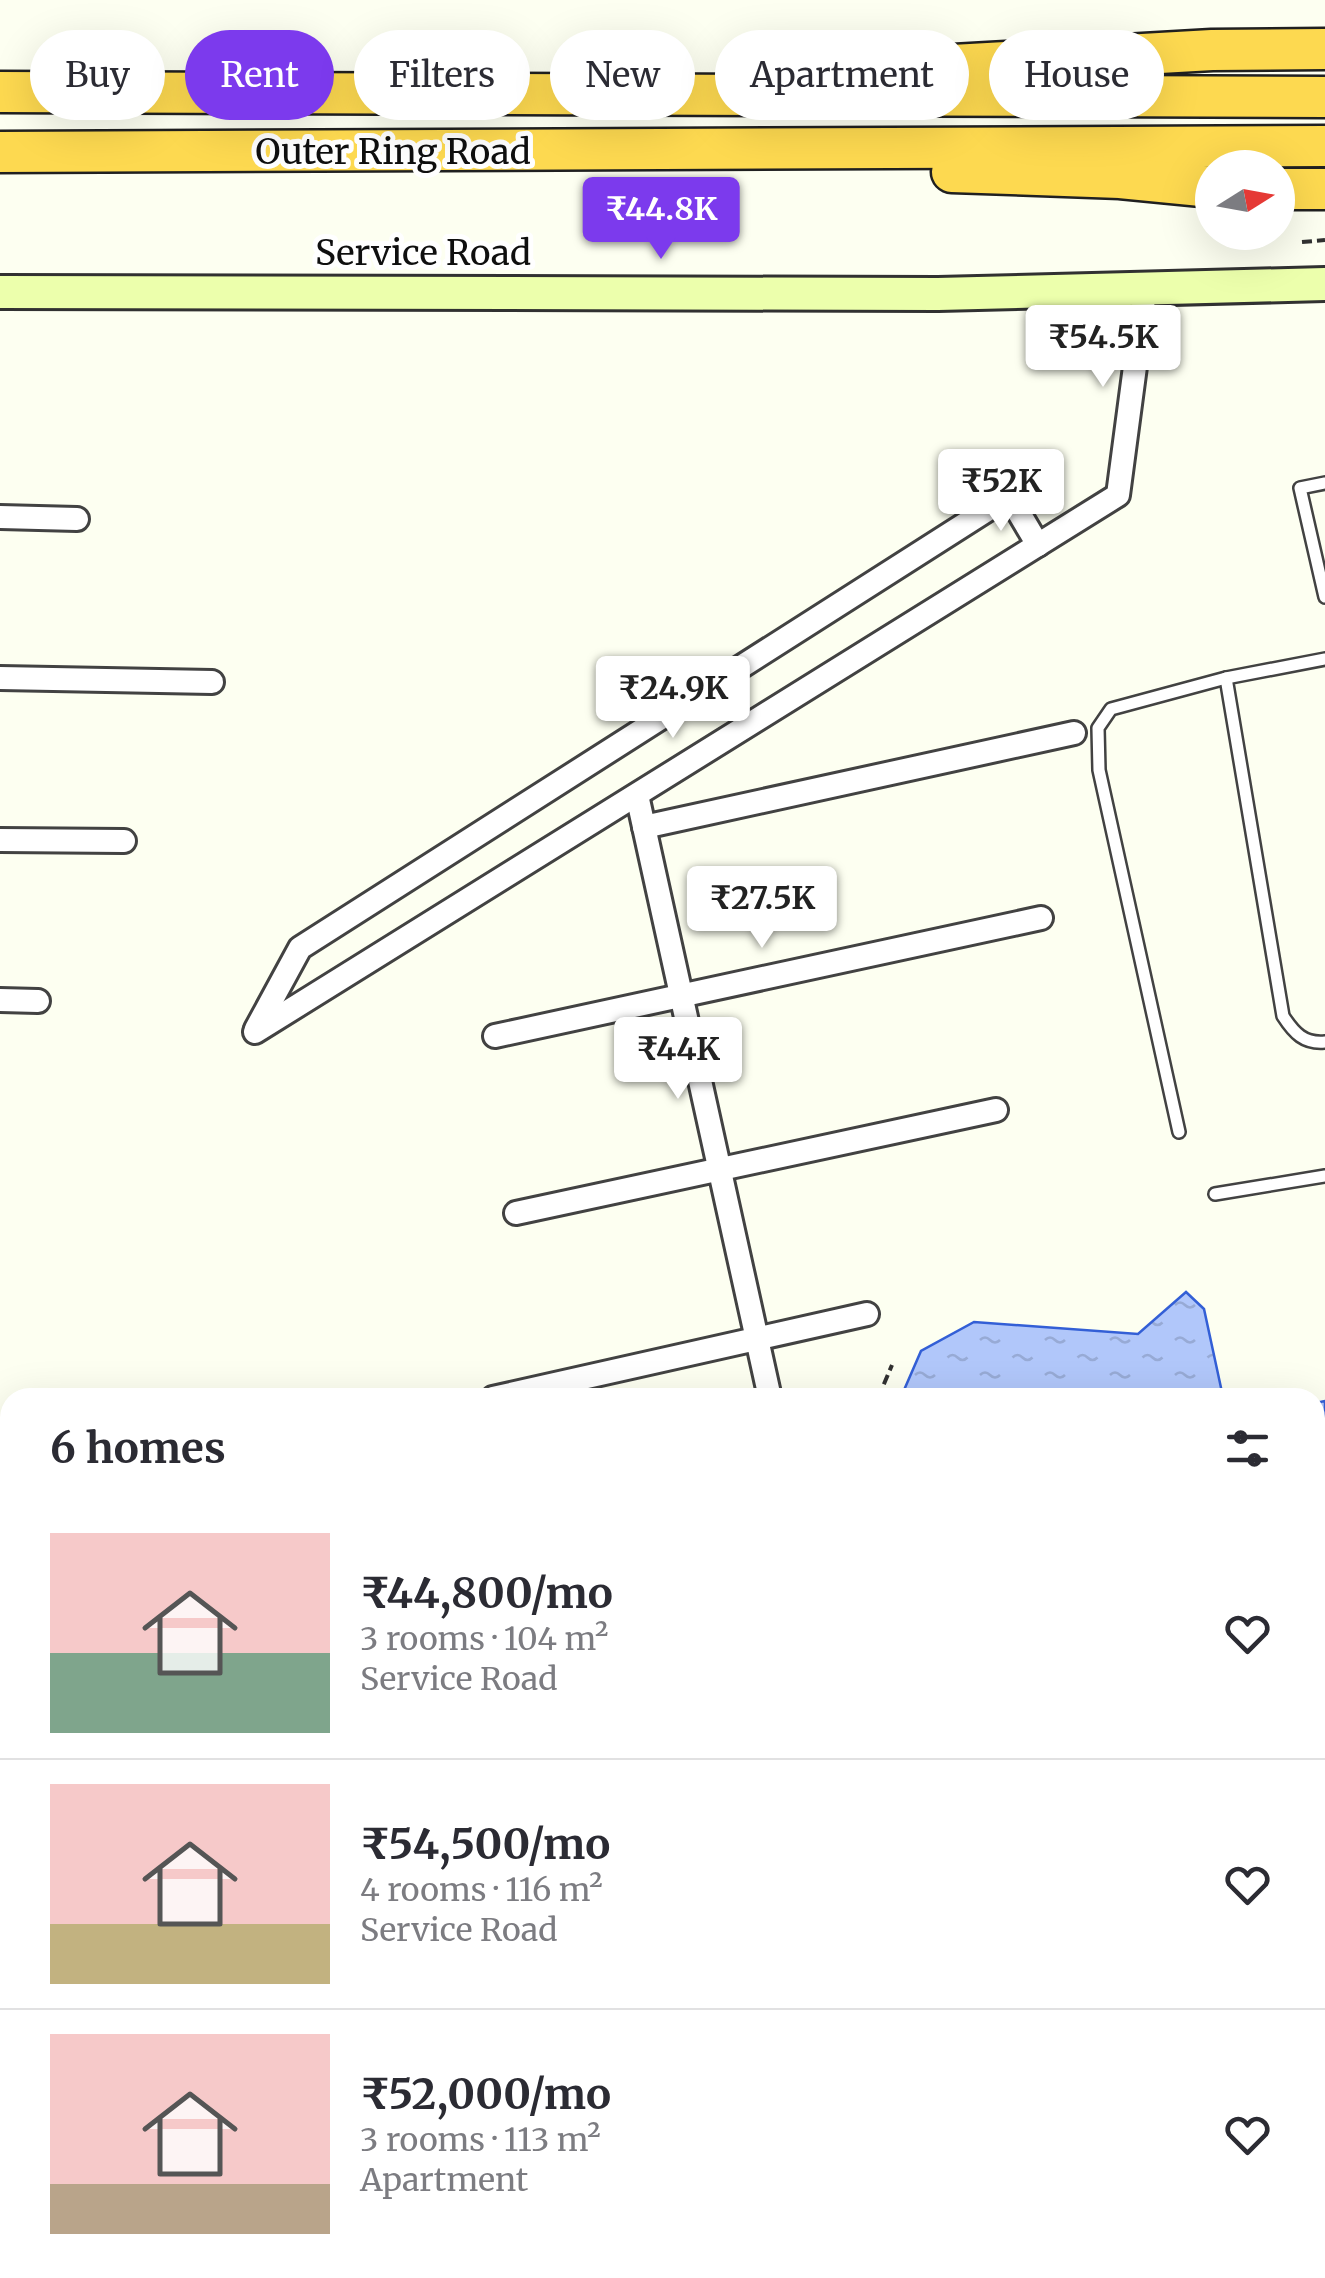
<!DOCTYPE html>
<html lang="en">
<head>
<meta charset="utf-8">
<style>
	:root { --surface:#fff; --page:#f2f2f3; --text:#2b2b33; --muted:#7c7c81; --line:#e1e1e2; --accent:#7c3aed }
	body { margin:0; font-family:Merriweather,serif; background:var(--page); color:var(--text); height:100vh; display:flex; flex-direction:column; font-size:38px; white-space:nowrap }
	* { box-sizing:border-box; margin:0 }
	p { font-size:32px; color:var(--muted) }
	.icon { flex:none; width:55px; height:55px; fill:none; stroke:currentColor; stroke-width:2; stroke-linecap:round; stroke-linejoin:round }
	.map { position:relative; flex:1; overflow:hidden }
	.details { position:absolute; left:0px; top:1388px; width:1325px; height:892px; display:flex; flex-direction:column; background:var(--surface); border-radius:30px 30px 0 0; box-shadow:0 10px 40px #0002 }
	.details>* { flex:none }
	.top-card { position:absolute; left:30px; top:30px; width:1265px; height:90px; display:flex; gap:20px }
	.needle { width:65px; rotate:79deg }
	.buttons { position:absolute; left:1195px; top:150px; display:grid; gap:20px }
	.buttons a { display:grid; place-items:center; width:100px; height:100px; border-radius:50%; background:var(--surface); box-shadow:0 10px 40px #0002; font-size:50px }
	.price { position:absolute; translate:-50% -85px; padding:0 22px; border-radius:10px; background:#fff; color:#222; font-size:32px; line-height:65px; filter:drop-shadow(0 2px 5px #0008) }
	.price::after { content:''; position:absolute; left:50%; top:60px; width:30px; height:22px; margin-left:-15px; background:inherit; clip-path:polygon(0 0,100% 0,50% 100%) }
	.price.on { background:var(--accent); color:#fff }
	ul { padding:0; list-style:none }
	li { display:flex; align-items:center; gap:30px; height:250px; padding:0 50px }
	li+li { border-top:2px solid var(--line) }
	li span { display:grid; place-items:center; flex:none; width:280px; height:200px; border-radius:0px; color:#555 }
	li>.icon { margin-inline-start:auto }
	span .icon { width:120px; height:120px; fill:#fffc; stroke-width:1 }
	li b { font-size:42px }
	h2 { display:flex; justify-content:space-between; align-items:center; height:120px; padding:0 50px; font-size:42px }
	.tag { padding:0 35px; border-radius:45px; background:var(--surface); box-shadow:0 10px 40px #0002; font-size:35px; line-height:90px }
	.tag.on { background:var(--accent); color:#fff }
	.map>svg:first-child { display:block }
	.water { fill:url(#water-ripples); stroke:#335fd6; stroke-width:2.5 }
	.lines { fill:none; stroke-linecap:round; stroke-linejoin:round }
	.service-casing { stroke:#424242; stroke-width:16 }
	.minor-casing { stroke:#424242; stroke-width:28 }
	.secondary-casing { stroke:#313131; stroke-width:38 }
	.motorway-casing { stroke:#202020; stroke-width:45 }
	.path { stroke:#313131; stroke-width:4; stroke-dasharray:10 5; stroke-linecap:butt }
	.service { stroke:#fff; stroke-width:11 }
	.minor { stroke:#fff; stroke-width:22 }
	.secondary { stroke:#ecffac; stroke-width:32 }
	.motorway { stroke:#fdd950; stroke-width:40 }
	.labels { text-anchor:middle; stroke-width:10; stroke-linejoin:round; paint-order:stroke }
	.street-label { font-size:35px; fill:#0f0f0f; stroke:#fff }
</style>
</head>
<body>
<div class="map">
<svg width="1325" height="2278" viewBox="0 0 1325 2278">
	<defs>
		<pattern id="water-ripples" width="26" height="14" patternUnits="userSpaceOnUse" patternTransform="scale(2.5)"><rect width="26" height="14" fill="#b1c7fa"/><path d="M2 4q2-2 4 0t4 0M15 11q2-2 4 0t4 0" fill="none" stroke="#97aad5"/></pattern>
	</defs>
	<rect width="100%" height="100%" fill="#fdfff1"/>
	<!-- water -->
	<g class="water">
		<polygon points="1186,1292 1204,1309 1223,1397 901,1397 921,1351 974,1322 1138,1334"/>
		<polygon points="1325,1401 1325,2278 539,2278 539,2270 1315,2270 1315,1403"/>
	</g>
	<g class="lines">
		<defs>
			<g id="service">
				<polyline points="1325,483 1300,488 1325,597"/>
				<path d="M1325,659L1226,678L1283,1016C1294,1033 1304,1044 1325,1042"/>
				<polyline points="1179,1132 1099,770 1098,728 1111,709 1226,678"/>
				<polyline points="1215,1194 1325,1176"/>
			</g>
			<g id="minor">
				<polyline points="1009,496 1038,545"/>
				<polyline points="0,517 77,519"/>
				<polyline points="0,678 212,682"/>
				<polyline points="637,795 770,1398"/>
				<polyline points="644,827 1074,733"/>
				<polyline points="0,840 124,841"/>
				<polyline points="0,1000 38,1001"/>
				<polyline points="256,1029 300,948 1042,475"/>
				<polyline points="255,1032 1118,495 1145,291"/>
				<polyline points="495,1036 1041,918"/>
				<polyline points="516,1213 996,1110"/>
				<polyline points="493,1398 867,1314"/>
			</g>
			<polyline id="secondary" points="0,292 938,294 1325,284"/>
			<g id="motorway">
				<polyline points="830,72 1212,50 1325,49"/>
				<polyline points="0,92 1325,97"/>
				<polyline points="0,152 1325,146"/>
				<polyline points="952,172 1120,178 1212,187"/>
				<polyline points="1278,189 1325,189"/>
			</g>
		</defs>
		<!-- service casing -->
		<use href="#service" class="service-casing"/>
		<!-- minor casing -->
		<use href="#minor" class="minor-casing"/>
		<!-- secondary casing -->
		<use href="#secondary" class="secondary-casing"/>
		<!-- motorway casing -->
		<use href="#motorway" class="motorway-casing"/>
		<!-- path -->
		<g class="path">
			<polyline points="1302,242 1325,240"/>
			<polyline points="878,1398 892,1365"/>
			<polyline points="504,2278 506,2270"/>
		</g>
		<!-- service -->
		<use href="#service" class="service"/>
		<!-- minor -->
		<use href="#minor" class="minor"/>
		<!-- secondary -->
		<use href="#secondary" class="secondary"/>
		<!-- motorway -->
		<use href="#motorway" class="motorway"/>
	</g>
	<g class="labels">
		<!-- street labels -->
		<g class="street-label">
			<text x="393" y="164">Outer Ring Road</text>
			<text x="423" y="265">Service Road</text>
		</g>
	</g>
</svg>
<div class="buttons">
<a><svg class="needle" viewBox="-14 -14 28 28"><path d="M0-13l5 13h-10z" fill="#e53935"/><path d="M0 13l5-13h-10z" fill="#7c7c81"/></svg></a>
</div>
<b class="price on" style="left:661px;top:262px">₹44.8K</b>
<b class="price" style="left:1103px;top:390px">₹54.5K</b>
<b class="price" style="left:1001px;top:534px">₹52K</b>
<b class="price" style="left:673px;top:741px">₹24.9K</b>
<b class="price" style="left:762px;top:951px">₹27.5K</b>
<b class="price" style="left:678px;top:1102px">₹44K</b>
<div class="top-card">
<a class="tag">Buy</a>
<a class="tag on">Rent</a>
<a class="tag">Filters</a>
<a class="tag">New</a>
<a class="tag">Apartment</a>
<a class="tag">House</a>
</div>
<section class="details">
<h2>6 homes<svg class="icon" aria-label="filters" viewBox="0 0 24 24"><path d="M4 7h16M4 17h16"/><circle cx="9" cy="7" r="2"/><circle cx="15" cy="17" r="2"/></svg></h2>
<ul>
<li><span style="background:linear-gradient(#f6c9c9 60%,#7fa58c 0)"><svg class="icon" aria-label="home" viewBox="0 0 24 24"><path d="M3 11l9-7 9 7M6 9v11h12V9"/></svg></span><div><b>₹44,800/mo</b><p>3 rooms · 104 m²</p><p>Service Road</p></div><svg class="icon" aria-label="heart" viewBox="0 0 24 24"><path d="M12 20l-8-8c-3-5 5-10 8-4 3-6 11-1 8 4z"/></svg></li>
<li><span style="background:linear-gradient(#f6c9c9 70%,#c2b280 0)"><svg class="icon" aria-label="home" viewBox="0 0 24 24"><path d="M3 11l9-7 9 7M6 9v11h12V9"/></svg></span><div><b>₹54,500/mo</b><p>4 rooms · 116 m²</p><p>Service Road</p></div><svg class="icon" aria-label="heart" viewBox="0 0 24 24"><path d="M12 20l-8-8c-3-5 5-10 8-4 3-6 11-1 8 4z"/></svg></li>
<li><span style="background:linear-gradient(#f6c9c9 75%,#b9a48a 0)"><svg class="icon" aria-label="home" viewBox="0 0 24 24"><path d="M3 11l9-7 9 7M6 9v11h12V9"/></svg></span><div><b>₹52,000/mo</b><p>3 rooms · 113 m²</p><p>Apartment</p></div><svg class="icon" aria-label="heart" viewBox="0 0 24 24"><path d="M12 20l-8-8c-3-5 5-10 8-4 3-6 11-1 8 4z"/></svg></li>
</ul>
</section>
</div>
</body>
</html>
